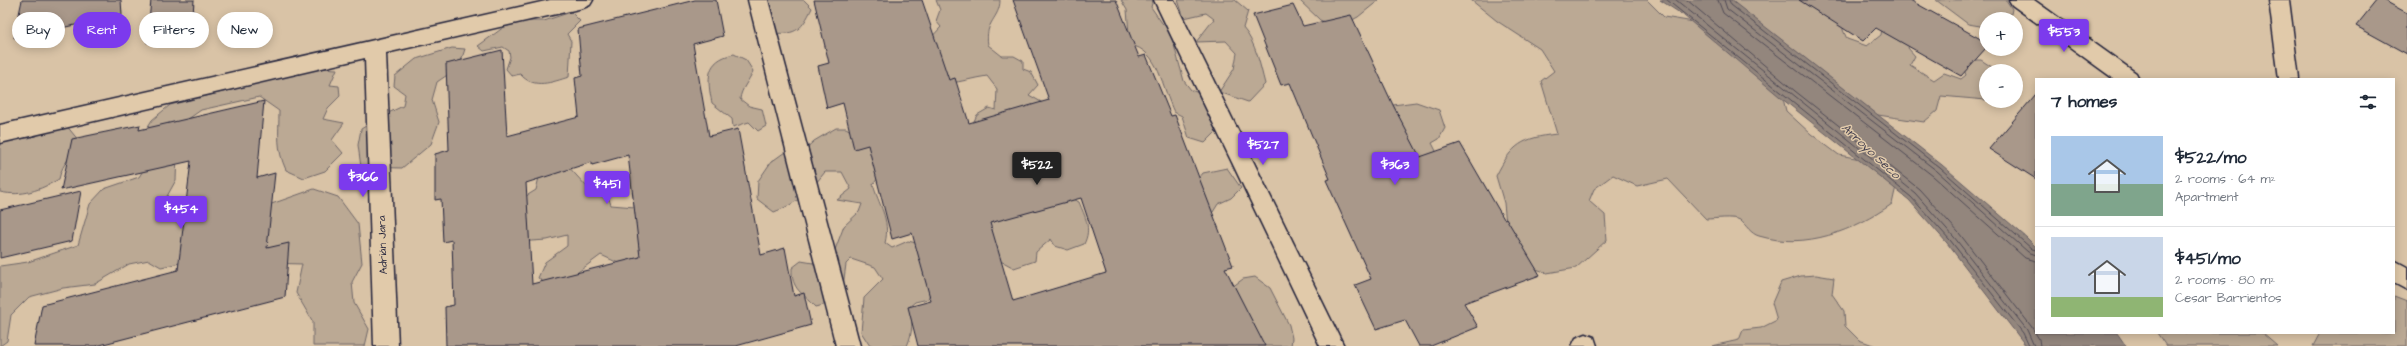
<!DOCTYPE html>
<html lang="en">
<head>
<meta charset="utf-8">
<style>
	:root { --surface:#fff; --page:#f6f6f7; --text:#1f2937; --muted:#747a83; --line:#e0e1e3; --accent:#7c3aed }
	body { margin:0; font-family:"Architects Daughter",sans-serif; background:var(--page); color:var(--text); height:100vh; display:flex; flex-direction:column; font-size:15px; white-space:nowrap }
	* { box-sizing:border-box; margin:0 }
	p { font-size:13px; color:var(--muted) }
	.icon { flex:none; width:22px; height:22px; fill:none; stroke:currentColor; stroke-width:2; stroke-linecap:round; stroke-linejoin:round }
	.map { position:relative; flex:1; overflow:hidden }
	.drawer { position:absolute; left:2035px; top:78px; width:360px; height:256px; display:flex; flex-direction:column; background:var(--surface); border-radius:0px; box-shadow:0 2px 10px #0003 }
	.drawer>* { flex:none }
	.hud { position:absolute; left:12px; top:12px; width:380px; height:36px; display:flex; gap:8px }
	.buttons { position:absolute; left:1979px; top:12px; display:grid; gap:8px }
	.buttons a { display:grid; place-items:center; width:44px; height:44px; border-radius:50%; background:var(--surface); box-shadow:0 2px 10px #0003; font-size:20px }
	.price { position:absolute; translate:-50% -34px; padding:0 9px; border-radius:4px; background:var(--accent); color:#fff; font-size:13px; line-height:26px; filter:drop-shadow(0 1px 2px #0008) }
	.price::after { content:''; position:absolute; left:50%; top:24px; width:12px; height:9px; margin-left:-6px; background:inherit; clip-path:polygon(0 0,100% 0,50% 100%) }
	.price.current { background:#222; color:#fff }
	ul { padding:0; list-style:none }
	li { display:flex; align-items:center; gap:12px; height:100px; padding:0 16px }
	li+li { border-top:1px solid var(--line) }
	li span { display:grid; place-items:center; flex:none; width:112px; height:80px; border-radius:0px; color:#555 }
	li>.icon { margin-inline-start:auto }
	span .icon { width:48px; height:48px; fill:#fffc; stroke-width:1 }
	li b { font-size:17px }
	h2 { display:flex; justify-content:space-between; align-items:center; height:48px; padding:0 16px; font-size:17px }
	.pill { padding:0 14px; border-radius:18px; background:var(--surface); box-shadow:0 2px 10px #0003; font-size:14px; line-height:36px }
	.pill.current { background:var(--accent); color:#fff }
	.map>svg:first-child { display:block }
	.green { fill:#bba994; stroke:#6e6668 }
	.water { fill:#93867d; stroke:#665e63 }
	.lines { fill:none; stroke-linecap:round; stroke-linejoin:round }
	.shore { stroke:#4f4a55; stroke-width:1 }
	.building { fill:#a9988a; stroke:#22223b; fill-rule:evenodd }
	.minor-casing { stroke:#22223b; stroke-width:3 }
	.tertiary-casing { stroke:#22223b; stroke-width:3 }
	.minor { fill:#e1caaa; fill-rule:evenodd }
	.tertiary { fill:#e1caaa; fill-rule:evenodd }
	.labels { text-anchor:middle; stroke-width:3; stroke-linejoin:round; paint-order:stroke }
	.street-label { font-size:11px; fill:#22223b; stroke:#e1caaa }
	.water-label { font-size:12px; font-style:italic; fill:#3e3b4c; stroke:#e1caaa }
</style>
</head>
<body>
<div class="map">
<svg width="2407" height="346" viewBox="0 0 2407 346">
	<rect width="100%" height="100%" fill="#d9c3a6"/>
	<filter id="ink" filterUnits="userSpaceOnUse"><feTurbulence type="fractalNoise" baseFrequency=".025" numOctaves="2"/><feDisplacementMap in="SourceGraphic" scale="8" xChannelSelector="R" yChannelSelector="G"/><feConvolveMatrix kernelMatrix="1 2 1 2 8 2 1 2 1" color-interpolation-filters="sRGB"/></filter>
	<g filter="url(#ink)">
		<!-- green -->
		<g class="green">
			<path d="M764,0H804L812,8C802,29 797,35 773,33Z"/>
			<path d="M936,0H1000C1000,19 984,21 988,45L1002,56H1014L1023,61V69L1031,72L1038,85L1029,95L1043,103L1066,196L1079,202C1085,217 1092,228 1084,244L1068,250L1055,246L1051,239L1036,252L1035,261L1014,268L1005,263L981,255L998,127L974,121L977,115L989,108L996,110L997,89L987,76C973,78 962,82 949,83L928,41L941,27L936,21L940,10Z"/>
			<path d="M1121,0H1153L1151,7L1162,23L1170,31L1184,81L1191,90L1204,95C1203,110 1216,116 1217,131L1205,143L1189,138L1182,116L1174,112C1162,88 1159,50 1130,45L1127,10Z"/>
			<path d="M1178,0H1235L1248,11L1243,28C1256,43 1260,65 1265,84L1248,102L1219,92L1234,69L1237,53L1226,41L1196,42L1214,19L1206,13L1184,18Z"/>
			<polygon points="1299,0 1379,0 1358,17 1337,28 1320,20"/>
			<path d="M1471,0H1647L1664,17L1706,24L1781,90L1786,111L1811,134L1839,155L1866,160L1897,182L1892,204C1853,231 1806,250 1759,236C1751,234 1746,225 1740,220C1733,216 1715,219 1706,219L1668,179L1637,186L1613,175L1594,189L1589,201L1605,215L1607,240L1576,268L1547,273L1523,264L1508,245L1504,203L1496,176C1512,144 1522,138 1557,134L1541,81L1554,71L1540,49L1497,21Z"/>
			<polygon points="1697,0 1845,0 1843,30 1847,39 1867,46 1881,35 1882,27 1916,28 1908,48 1915,56 1910,65 1934,80 1944,73 1961,79 1966,75 1963,67 1970,60 1981,60 1998,71 1986,71 1986,100 1941,96 1937,111 1924,122 1865,113"/>
			<polygon points="1936,0 2006,0 2012,9 2010,19 1986,19 1986,27 1968,24"/>
			<path d="M571,12L580,21L567,34L571,41L569,77C552,82 534,90 520,74L512,76L506,69L510,57L509,51L503,47L484,51L478,46L504,27L526,21H544Z"/>
			<polygon points="452,48 465,49 459,67 437,82 432,100 439,122 431,144 402,168 361,167 358,145 361,129 384,115 403,106 405,94 394,86 395,76 416,59"/>
			<path d="M734,54L746,60L753,71C749,81 741,89 740,99L749,106L762,109L766,126L758,131L749,122L733,127L732,119L712,103C707,79 705,60 734,54Z"/>
			<path d="M320,68L337,69L330,85L339,86L340,96L328,108L323,119L344,123L332,140L343,153L325,171L304,178L286,170C276,148 279,135 279,111L259,97L201,110L174,129L145,131L152,120L170,105Z"/>
			<polygon points="1416,102 1439,110 1445,128 1439,139 1432,143 1441,161 1428,205 1393,105"/>
			<path d="M66,125L79,141C72,159 63,160 59,179C40,190 23,197 0,192V141L10,138H29Z"/>
			<path d="M836,128H846L857,135L874,137L883,173L873,184C878,204 891,219 885,243L892,248L908,241L920,244L932,287L928,299L915,302L909,307C913,321 913,332 907,346H870L861,332L864,298L883,279L875,267L851,259L846,264L842,294L831,303L816,307C803,293 791,290 792,268L801,261L813,263L817,255H833L844,226L859,212L862,204L837,200L851,189L842,172H825C810,191 797,204 774,212L757,199L758,181L771,162L785,152L801,153L814,141Z"/>
			<polygon points="157,148 177,153 176,180 166,198 170,214 203,209 263,207 314,189 338,197 358,224 362,263 352,282 354,303 369,329 365,346 313,346 313,322 296,293 302,264 190,261 161,267 149,260 129,264 95,284 63,288 29,297 11,315 7,341 0,346 0,266 28,262 78,245 90,204 104,189 139,177"/>
			<polygon points="566,164 587,187 604,185 611,205 635,207 675,241 627,267 601,255 574,275 549,286 538,278 545,262 567,246 567,235 547,240 516,242 505,209 536,190 540,173"/>
			<polygon points="1227,168 1241,188 1231,198 1218,204 1213,212 1195,221 1195,183 1203,173"/>
			<polygon points="1816,275 1834,278 1832,294 1844,311 1845,326 1859,340 1876,346 1712,346 1739,340 1743,330 1761,328 1777,320 1772,303 1781,282 1801,276"/>
			<polygon points="1255,277 1270,288 1289,325 1292,338 1291,346 1258,346 1232,287 1243,279"/>
			<polygon points="2394,296 2407,301 2407,346 2313,346 2320,333 2394,333"/>
			<polygon points="2157,333 2262,333 2277,346 2166,346"/>
		</g>
		<!-- water -->
		<polygon class="water" points="1660,0 1731,0 1942,165 2027,238 2036,247 2036,333 2117,333 2126,346 2026,346 1947,243 1909,200 1786,102 1683,15"/>
		<g class="lines">
			<!-- shore -->
			<g class="shore">
				<polyline points="1667,0 1911,197 1950,240 2023,333 2029,346"/>
				<polyline points="1676,0 1915,193 1954,237 2027,330 2034,346"/>
				<polyline points="1687,0 1795,91 1919,189 1959,233 2031,326 2039,339 2040,346"/>
				<polyline points="1718,0 1723,13 1933,176 2025,258 2036,261"/>
				<polyline points="1724,0 1727,9 1937,171 2028,252 2036,255"/>
				<polyline points="1729,0 1731,5 1940,168 2032,249 2036,250"/>
			</g>
		</g>
		<!-- building -->
		<g class="building">
			<polygon points="22,0 121,0 122,15 14,38"/>
			<polygon points="151,0 194,0 192,31 147,43"/>
			<path d="M695,0H716L723,36L693,44L709,136L738,129L761,255L785,248L794,296L804,293L811,325L736,346H446L445,307L454,305L452,240L443,242L441,199L435,200V154L449,150L446,64L502,50L507,136L579,117L575,78L582,76L578,29ZM628,155L640,257L532,284L526,183L592,162V165Z"/>
			<path d="M814,0H922L949,80L955,78L969,123L1049,100L1013,0H1116L1139,57L1146,55L1171,116L1175,115L1233,266L1225,268L1265,346H918L908,307L931,301L912,233L892,239L868,145L854,149L843,103L827,108L818,66L829,63ZM1081,198L1106,273L1013,301L990,223Z"/>
			<polygon points="1799,0 1910,0 1986,42 1986,48 1961,76 1876,28 1863,41"/>
			<polygon points="2377,0 2383,0 2407,13 2407,54 2356,26"/>
			<polygon points="1293,5 1303,26 1351,15 1393,105 1420,157 1460,143 1504,219 1506,218 1540,275 1464,303 1478,327 1431,346 1419,346 1405,320 1376,329 1355,285 1371,279 1326,180 1330,179 1290,83 1281,85 1253,15"/>
			<polygon points="2036,94 2036,179 1989,149"/>
			<polygon points="264,101 257,178 275,173 267,248 289,243 285,297 96,346 34,346 42,305 178,270 191,161 61,190 72,139 140,125 139,130"/>
			<polygon points="81,191 72,241 0,258 0,210"/>
		</g>
		<g class="lines">
			<defs>
				<g id="minor">
					<polygon points="550,0 593,0 590,5 583,8 386,53 398,346 374,346 365,58 0,143 0,125"/>
					<polygon points="748,0 768,0 860,346 836,346"/>
					<polygon points="1154,0 1174,0 1344,346 1320,346"/>
					<polygon points="2269,0 2289,0 2299,79 2279,79"/>
					<polygon points="1586,334 1594,337 1597,346 1572,346 1576,338"/>
				</g>
				<g id="tertiary">
					<polygon points="2009,0 2034,0 2136,73 2139,79 2114,79 2012,5"/>
					<polygon points="2394,260 2407,267 2407,290 2394,283"/>
				</g>
			</defs>
			<!-- minor casing -->
			<use href="#minor" class="minor-casing"/>
			<!-- tertiary casing -->
			<use href="#tertiary" class="tertiary-casing"/>
			<!-- minor -->
			<use href="#minor" class="minor"/>
			<!-- tertiary -->
			<use href="#tertiary" class="tertiary"/>
		</g>
	</g>
	<g class="labels">
		<!-- street labels -->
		<g class="street-label">
			<text transform="translate(382 245) rotate(-92)" y="4">Adrián Jara</text>
		</g>
		<!-- water labels -->
		<g class="water-label">
			<text transform="translate(1871 151) rotate(43)" y="4">Arroyo Seco</text>
		</g>
	</g>
</svg>
<div class="buttons">
<a>+</a>
<a>−</a>
</div>
<b class="price" style="left:2064px;top:53px">$553</b>
<b class="price" style="left:1263px;top:166px">$527</b>
<b class="price current" style="left:1037px;top:186px">$522</b>
<b class="price" style="left:1395px;top:186px">$363</b>
<b class="price" style="left:363px;top:198px">$366</b>
<b class="price" style="left:607px;top:205px">$451</b>
<b class="price" style="left:181px;top:230px">$454</b>
<div class="hud">
<a class="pill">Buy</a>
<a class="pill current">Rent</a>
<a class="pill">Filters</a>
<a class="pill">New</a>
</div>
<section class="drawer">
<h2>7 homes<svg class="icon" aria-label="filters" viewBox="0 0 24 24"><path d="M4 7h16M4 17h16"/><circle cx="9" cy="7" r="2"/><circle cx="15" cy="17" r="2"/></svg></h2>
<ul>
<li><span style="background:linear-gradient(#a9c7e8 60%,#7fa58c 0)"><svg class="icon" aria-label="home" viewBox="0 0 24 24"><path d="M3 11l9-7 9 7M6 9v11h12V9"/></svg></span><div><b>$522/mo</b><p>2 rooms · 64 m²</p><p>Apartment</p></div></li>
<li><span style="background:linear-gradient(#c9d6e8 75%,#8fb573 0)"><svg class="icon" aria-label="home" viewBox="0 0 24 24"><path d="M3 11l9-7 9 7M6 9v11h12V9"/></svg></span><div><b>$451/mo</b><p>2 rooms · 80 m²</p><p>Cesar Barrientos</p></div></li>
</ul>
</section>
</div>
</body>
</html>
